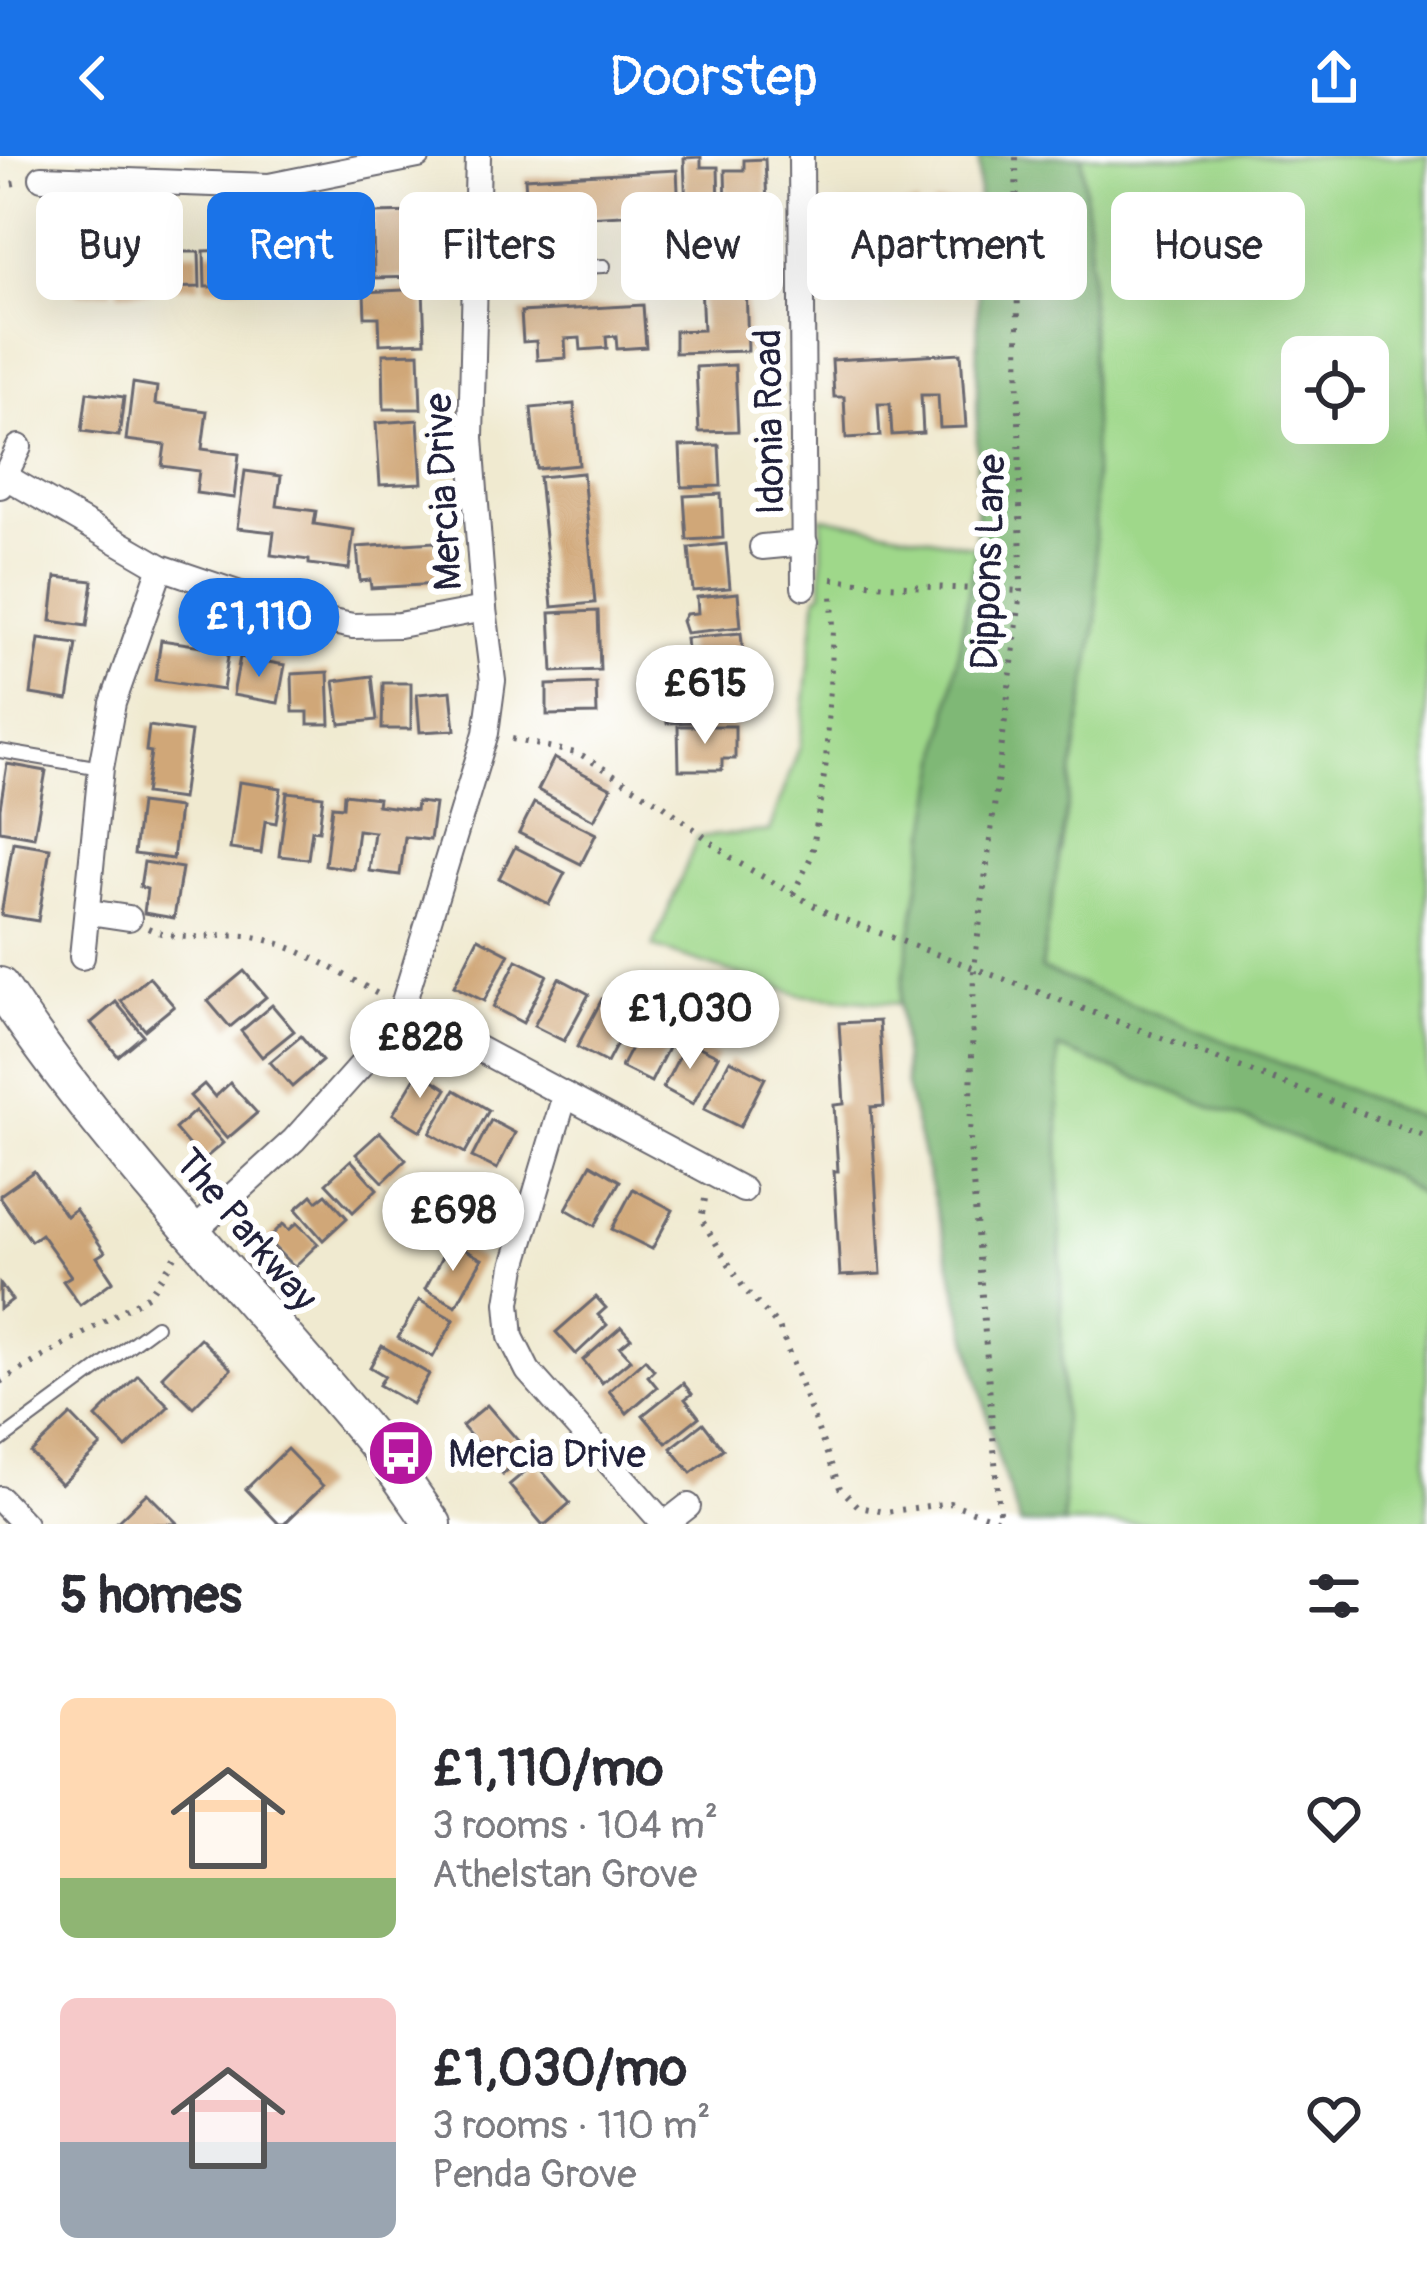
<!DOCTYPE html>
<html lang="en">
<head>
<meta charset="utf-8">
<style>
	:root { --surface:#fff; --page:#f2f2f3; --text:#2b2b33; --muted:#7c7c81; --accent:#1a73e8 }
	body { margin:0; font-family:Pangolin,sans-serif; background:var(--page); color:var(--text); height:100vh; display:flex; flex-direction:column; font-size:45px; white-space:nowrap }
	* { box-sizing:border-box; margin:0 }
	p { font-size:39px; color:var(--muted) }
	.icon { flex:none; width:66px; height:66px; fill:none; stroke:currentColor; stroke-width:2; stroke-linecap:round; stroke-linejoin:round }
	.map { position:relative; height:1368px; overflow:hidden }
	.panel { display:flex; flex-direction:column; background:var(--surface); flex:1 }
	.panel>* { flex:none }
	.hud { position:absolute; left:36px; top:36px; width:1356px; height:108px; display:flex; gap:24px }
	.tools { position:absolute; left:1281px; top:180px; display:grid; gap:24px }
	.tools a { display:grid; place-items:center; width:108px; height:108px; border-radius:18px; background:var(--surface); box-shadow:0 12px 48px #0002; font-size:60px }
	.price { position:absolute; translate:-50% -102px; padding:0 27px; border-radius:42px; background:#fff; color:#222; font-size:39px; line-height:78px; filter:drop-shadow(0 3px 6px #0008) }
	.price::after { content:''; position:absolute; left:50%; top:72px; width:36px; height:27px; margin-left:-18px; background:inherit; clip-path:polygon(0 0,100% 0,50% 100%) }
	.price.current { background:var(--accent); color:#fff }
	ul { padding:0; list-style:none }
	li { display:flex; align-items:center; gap:36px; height:300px; padding:0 60px }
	li span { display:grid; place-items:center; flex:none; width:336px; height:240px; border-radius:18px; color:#555 }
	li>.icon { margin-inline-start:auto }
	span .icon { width:144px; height:144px; fill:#fffc; stroke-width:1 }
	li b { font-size:51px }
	h2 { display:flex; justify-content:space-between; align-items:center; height:144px; padding:0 60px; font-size:51px }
	.chip { padding:0 42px; border-radius:18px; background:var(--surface); box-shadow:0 12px 48px #0002; font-size:42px; line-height:108px }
	.chip.current { background:var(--accent); color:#fff }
	header { display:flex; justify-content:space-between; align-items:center; height:156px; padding:0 60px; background:var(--accent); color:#fff; font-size:54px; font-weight:600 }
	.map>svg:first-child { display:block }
	.green { fill:#9fd88a; stroke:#607d62; stroke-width:3; fill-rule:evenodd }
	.forest { fill:#7fb876; stroke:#506d58; stroke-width:3 }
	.building { fill:#d0a778 }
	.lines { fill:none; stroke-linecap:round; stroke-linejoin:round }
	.lane-casing { stroke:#6a686f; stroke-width:16 }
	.street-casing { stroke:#6a686f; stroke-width:28 }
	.secondary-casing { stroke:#6a686f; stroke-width:40 }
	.path { stroke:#6a686f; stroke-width:6; stroke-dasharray:3 9; stroke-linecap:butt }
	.lane { stroke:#fff; stroke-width:12 }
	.street { stroke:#fff; stroke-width:24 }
	.secondary { stroke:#fff; stroke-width:36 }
	.labels { text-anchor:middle; stroke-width:12; stroke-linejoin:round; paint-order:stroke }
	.street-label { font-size:39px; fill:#22223b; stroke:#fff }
	.poi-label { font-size:39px; fill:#22223b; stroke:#fff; text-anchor:start }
</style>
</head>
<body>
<header><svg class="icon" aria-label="back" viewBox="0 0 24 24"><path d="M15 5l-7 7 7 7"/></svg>Doorstep<svg class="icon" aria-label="share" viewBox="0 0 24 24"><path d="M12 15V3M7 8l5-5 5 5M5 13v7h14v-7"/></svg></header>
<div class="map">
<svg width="1427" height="1368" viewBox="0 0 1427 1368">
	<rect width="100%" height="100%" fill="#fff"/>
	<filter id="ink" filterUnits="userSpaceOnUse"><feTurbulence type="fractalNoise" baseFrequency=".00833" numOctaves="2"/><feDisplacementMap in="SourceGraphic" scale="24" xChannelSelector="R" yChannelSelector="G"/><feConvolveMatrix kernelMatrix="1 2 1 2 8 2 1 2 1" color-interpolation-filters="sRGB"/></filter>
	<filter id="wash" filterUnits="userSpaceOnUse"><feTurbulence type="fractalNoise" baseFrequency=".004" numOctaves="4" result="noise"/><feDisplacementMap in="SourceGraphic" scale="48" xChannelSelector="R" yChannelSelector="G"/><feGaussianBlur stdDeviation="2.7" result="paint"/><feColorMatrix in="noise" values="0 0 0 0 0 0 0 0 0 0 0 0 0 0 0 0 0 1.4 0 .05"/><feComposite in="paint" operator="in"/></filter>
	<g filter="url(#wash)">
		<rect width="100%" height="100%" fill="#f0ead0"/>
		<!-- green -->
		<g class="green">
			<path d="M1080,0H1427V965L1041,814L1097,462L1089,80ZM1302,201H1368V267H1302Z"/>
			<polygon points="822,361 976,391 899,848 800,839 653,791 698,681 769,675 800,590 817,439 822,437"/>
			<polygon points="1057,891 1391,1019 1427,1043 1427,1368 1064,1368"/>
		</g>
		<!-- forest -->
		<polygon class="forest" points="979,0 1082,0 1089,80 1097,462 1041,813 1427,965 1427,1043 1391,1019 1058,892 1064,1368 1020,1368 996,1295 906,930 899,848 976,391"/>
		<g id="blocks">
			<!-- building -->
			<g class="building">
				<polygon points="701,1 701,11 718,11 719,53 686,54 684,2"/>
				<polygon points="765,3 767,50 726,51 725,14 744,14 744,4"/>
				<polygon points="677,14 679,56 528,64 525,22"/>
				<polygon points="965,46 969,109 945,111 945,122 926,123 924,91 936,90 933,48"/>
				<polygon points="871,48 874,108 843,109 844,123 834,123 832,93 840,93 839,49"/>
				<polygon points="918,48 922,104 907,105 908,116 879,119 877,92 887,92 884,51"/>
				<polygon points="422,56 423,121 374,122 373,57"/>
				<polygon points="328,90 329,129 266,130 265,92"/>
				<polygon points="259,93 260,130 205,131 204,95"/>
				<polygon points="150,95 152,136 118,137 116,97"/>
				<polygon points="163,96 199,96 200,131 163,132"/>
				<polygon points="110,97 112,136 76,138 73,99"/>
				<polygon points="746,126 748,195 675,197 675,175 703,174 701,128"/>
				<polygon points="423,133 425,186 380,188 379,161 365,161 364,136"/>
				<polygon points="643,149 646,191 617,193 616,180 606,181 607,192 581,194 580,182 565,183 566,202 537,204 536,185 523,186 521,156"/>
				<polygon points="419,197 421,253 384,253 383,198"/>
				<polygon points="961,197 966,271 940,272 938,239 921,239 923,277 892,279 890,248 878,248 880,280 846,282 844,241 834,241 832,204"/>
				<polygon points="735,209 738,275 699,276 696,211"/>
				<polygon points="133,227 157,231 155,248 207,255 202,293 239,298 234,342 196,337 199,315 162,310 165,289 126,284"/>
				<polygon points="87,236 124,241 119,280 82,275"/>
				<polygon points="574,248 579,309 537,313 531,252"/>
				<polygon points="418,264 422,327 380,329 376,267"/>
				<polygon points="719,289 721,330 682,331 680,290"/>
				<polygon points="245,315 281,320 277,350 316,355 314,368 354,374 349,413 309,408 309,404 271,399 274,376 237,372"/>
				<polygon points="583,317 595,447 552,451 539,321"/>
				<polygon points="721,338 723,382 687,384 684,340"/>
				<polygon points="435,386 438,428 371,432 370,424 360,425 357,391"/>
				<polygon points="726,388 730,432 693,435 689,392"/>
				<polygon points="56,421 93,425 87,470 51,465"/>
				<polygon points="738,437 741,471 686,477 682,465 686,458 698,457 697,441"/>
				<polygon points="598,455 600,514 553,516 550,457"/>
				<polygon points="741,477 744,507 704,511 705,518 679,520 677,507 688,506 686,482"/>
				<polygon points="39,483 77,488 68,544 31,538"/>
				<polygon points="161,484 229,494 223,534 155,524"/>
				<polygon points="240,501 285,509 278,547 233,539"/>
				<polygon points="328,516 330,568 308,568 308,556 293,556 292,518"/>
				<polygon points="372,520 377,564 340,568 334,525"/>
				<polygon points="734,522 736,557 694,558 694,566 667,567 666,555 678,554 677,524"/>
				<polygon points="383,527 411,527 411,573 382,573"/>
				<polygon points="596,527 597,558 547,559 547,529"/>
				<polygon points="451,535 455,574 420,576 417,538"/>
				<polygon points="149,570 191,576 182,643 145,638 151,596 146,595"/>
				<polygon points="678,570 735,570 735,603 722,603 722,614 679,614"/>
				<polygon points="554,602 611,632 594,664 538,634"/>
				<polygon points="7,608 46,615 34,681 0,675 0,652"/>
				<polygon points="239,626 281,632 276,667 265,665 261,697 230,693"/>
				<polygon points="287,636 323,640 319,675 312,674 308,703 279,700"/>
				<polygon points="344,638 378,642 377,649 416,654 417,646 435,648 430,684 405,681 400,719 369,715 374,676 358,674 353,713 325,709 332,650 343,651"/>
				<polygon points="140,647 179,652 173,703 134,698"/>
				<polygon points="534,647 596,678 581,708 519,677"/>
				<polygon points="13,686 50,692 38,765 1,759"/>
				<polygon points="515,691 565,717 549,748 499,722"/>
				<polygon points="144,706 182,712 174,762 144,757 147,733 140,731"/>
				<polygon points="478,782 509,798 484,845 454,830"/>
				<polygon points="517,804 547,819 523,867 493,851"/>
				<polygon points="244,815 266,841 230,871 208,845"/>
				<polygon points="149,821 174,850 145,874 121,845"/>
				<polygon points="559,822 589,838 564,885 534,870"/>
				<polygon points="602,843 632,859 607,907 577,891"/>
				<polygon points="116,846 143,879 118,900 91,867"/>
				<polygon points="272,849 294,875 262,901 241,875"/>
				<polygon points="646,863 675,878 651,926 621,911"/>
				<polygon points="879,865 884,950 871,951 881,1118 840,1120 834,1015 838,1015 834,949 844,948 839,867"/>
				<polygon points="301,880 322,905 292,931 270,906"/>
				<polygon points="687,885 718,900 693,948 663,932"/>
				<polygon points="730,904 765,922 740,971 704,953"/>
				<polygon points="419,915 447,933 421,975 393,958"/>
				<polygon points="230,927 257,957 227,983 190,940 204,928 215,941"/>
				<polygon points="455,934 489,954 465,997 430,977"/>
				<polygon points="195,955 223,987 202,1005 175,973"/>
				<polygon points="491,964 515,977 497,1013 472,1001"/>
				<polygon points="380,976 406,1004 383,1026 356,998"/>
				<polygon points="351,1004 377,1033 353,1056 326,1027"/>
				<polygon points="591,1008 620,1025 595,1070 566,1053"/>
				<polygon points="34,1015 66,1060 75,1053 105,1096 97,1101 113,1125 80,1149 63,1125 71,1120 41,1078 31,1085 0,1042 0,1039"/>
				<polygon points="633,1033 673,1054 652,1093 612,1073"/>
				<polygon points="326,1038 347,1062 323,1084 296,1053 312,1039 317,1045"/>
				<polygon points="297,1067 318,1088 294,1111 267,1084 283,1068 289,1074"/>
				<polygon points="450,1086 482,1103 456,1150 425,1133"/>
				<polygon points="0,1128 12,1144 0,1153"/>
				<polygon points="596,1141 606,1152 598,1159 607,1169 576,1198 556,1176"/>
				<polygon points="419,1144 454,1164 433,1201 398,1182"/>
				<polygon points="621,1171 631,1182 620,1191 631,1203 602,1227 583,1204"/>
				<polygon points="200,1182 231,1213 193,1251 162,1220"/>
				<polygon points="382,1190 429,1218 412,1248 379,1229 385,1220 370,1211"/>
				<polygon points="645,1203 654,1214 648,1220 657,1231 627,1257 609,1235"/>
				<polygon points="138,1219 169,1250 126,1292 96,1261"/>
				<polygon points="683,1227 692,1238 685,1243 699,1261 666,1287 643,1259"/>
				<polygon points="487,1249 528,1296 503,1318 462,1270"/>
				<polygon points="71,1259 101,1290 61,1328 31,1297"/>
				<polygon points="703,1267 723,1293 691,1317 671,1292"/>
				<polygon points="287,1293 323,1330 284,1368 279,1368 246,1333"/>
				<polygon points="535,1307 570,1347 546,1368 542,1368 509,1329"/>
				<polygon points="147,1337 178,1368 115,1368"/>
			</g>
		</g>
	</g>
	<g filter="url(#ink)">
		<use href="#blocks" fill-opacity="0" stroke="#6a686f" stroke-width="3"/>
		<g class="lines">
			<defs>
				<g id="lane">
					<polyline points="476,116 604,110"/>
					<polyline points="0,595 101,612"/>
					<polyline points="0,1285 156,1170"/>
				</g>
				<g id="street">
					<polyline points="801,0 804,431"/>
					<polyline points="42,22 269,30 418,0"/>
					<polyline points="6,321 161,411 311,462 353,470 399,469 484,453"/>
					<polyline points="0,330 19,291"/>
					<polyline points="762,391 805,387"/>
					<polyline points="89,756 129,762"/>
					<polyline points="82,801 101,612 113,547 161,411"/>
					<polyline points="402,852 743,1034"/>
					<polyline points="565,939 514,1110 508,1147 511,1181 528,1215 664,1368"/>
					<polyline points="193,1076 294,984 373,896 402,852 486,577 493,525 484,453 471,282 478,0"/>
					<polyline points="0,1343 24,1368"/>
					<polyline points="665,1368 688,1350"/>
				</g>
				<path id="secondary" d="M0,830C108,994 249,1135 374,1286C395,1312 414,1341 433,1368"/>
			</defs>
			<!-- lane casing -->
			<use href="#lane" class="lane-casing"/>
			<!-- street casing -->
			<use href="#street" class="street-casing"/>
			<!-- secondary casing -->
			<use href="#secondary" class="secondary-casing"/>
			<!-- path -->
			<g class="path">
				<polyline points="0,30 20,26"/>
				<polyline points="832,423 886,429 1020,435"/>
				<polyline points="512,583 580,598 663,649 737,706 829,758 1427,981"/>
				<polyline points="793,738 812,699 826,606 833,474 832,435"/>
				<path d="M148,772C186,790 221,774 259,782C302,792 340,817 378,838"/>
				<polyline points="705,1043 701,1063 745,1134 779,1171 840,1332 859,1351 885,1356 950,1347 999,1364"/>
				<polyline points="0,1226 149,1139 175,1101"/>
				<polyline points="1000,1368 970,988 974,812 1021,435 1016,0"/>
			</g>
			<!-- lane -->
			<use href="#lane" class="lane"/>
			<!-- street -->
			<use href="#street" class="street"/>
			<!-- secondary -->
			<use href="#secondary" class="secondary"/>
		</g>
	</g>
	<!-- icons -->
	<defs>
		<symbol id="bus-disc" viewBox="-11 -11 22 22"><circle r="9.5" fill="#b5179e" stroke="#fff"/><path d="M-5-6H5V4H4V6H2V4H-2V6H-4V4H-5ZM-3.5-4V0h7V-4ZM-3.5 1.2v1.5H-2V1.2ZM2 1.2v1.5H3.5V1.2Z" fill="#fff"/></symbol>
	</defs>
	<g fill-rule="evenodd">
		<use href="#bus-disc" x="363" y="1259" width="76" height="76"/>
	</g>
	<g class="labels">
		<!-- street labels -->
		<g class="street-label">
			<text transform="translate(768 266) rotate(-91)" y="14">Idonia Road</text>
			<text transform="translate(442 336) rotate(-93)" y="14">Mercia Drive</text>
			<text transform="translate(987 406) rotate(-88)" y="14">Dippons Lane</text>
			<text transform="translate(247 1073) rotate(50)" y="14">The Parkway</text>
		</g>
		<!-- poi labels -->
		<g class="poi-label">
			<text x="448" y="1311">Mercia Drive</text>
		</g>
	</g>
</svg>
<div class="tools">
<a><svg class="icon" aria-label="locate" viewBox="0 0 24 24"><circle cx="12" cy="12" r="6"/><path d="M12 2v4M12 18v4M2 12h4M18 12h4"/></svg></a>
</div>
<b class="price current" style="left:259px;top:524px">£1,110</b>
<b class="price" style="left:705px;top:591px">£615</b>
<b class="price" style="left:690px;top:916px">£1,030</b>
<b class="price" style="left:420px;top:945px">£828</b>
<b class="price" style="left:453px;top:1118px">£698</b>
<div class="hud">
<a class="chip">Buy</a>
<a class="chip current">Rent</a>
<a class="chip">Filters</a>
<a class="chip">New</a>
<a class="chip">Apartment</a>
<a class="chip">House</a>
</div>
</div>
<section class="panel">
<h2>5 homes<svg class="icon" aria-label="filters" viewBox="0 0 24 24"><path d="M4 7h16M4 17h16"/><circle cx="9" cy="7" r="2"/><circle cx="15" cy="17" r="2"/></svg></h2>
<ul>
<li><span style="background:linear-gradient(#ffd9b3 75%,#8fb573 0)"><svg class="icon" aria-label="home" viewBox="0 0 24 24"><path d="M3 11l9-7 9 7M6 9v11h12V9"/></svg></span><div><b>£1,110/mo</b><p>3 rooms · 104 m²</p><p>Athelstan Grove</p></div><svg class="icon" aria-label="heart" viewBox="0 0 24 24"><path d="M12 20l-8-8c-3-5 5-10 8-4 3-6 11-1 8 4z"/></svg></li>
<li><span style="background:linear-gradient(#f6c9c9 60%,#9aa5b1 0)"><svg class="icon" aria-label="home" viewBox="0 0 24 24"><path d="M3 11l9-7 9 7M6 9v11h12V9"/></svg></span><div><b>£1,030/mo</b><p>3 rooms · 110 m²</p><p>Penda Grove</p></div><svg class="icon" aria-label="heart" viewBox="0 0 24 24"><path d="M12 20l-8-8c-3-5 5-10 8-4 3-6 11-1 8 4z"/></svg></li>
</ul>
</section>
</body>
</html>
